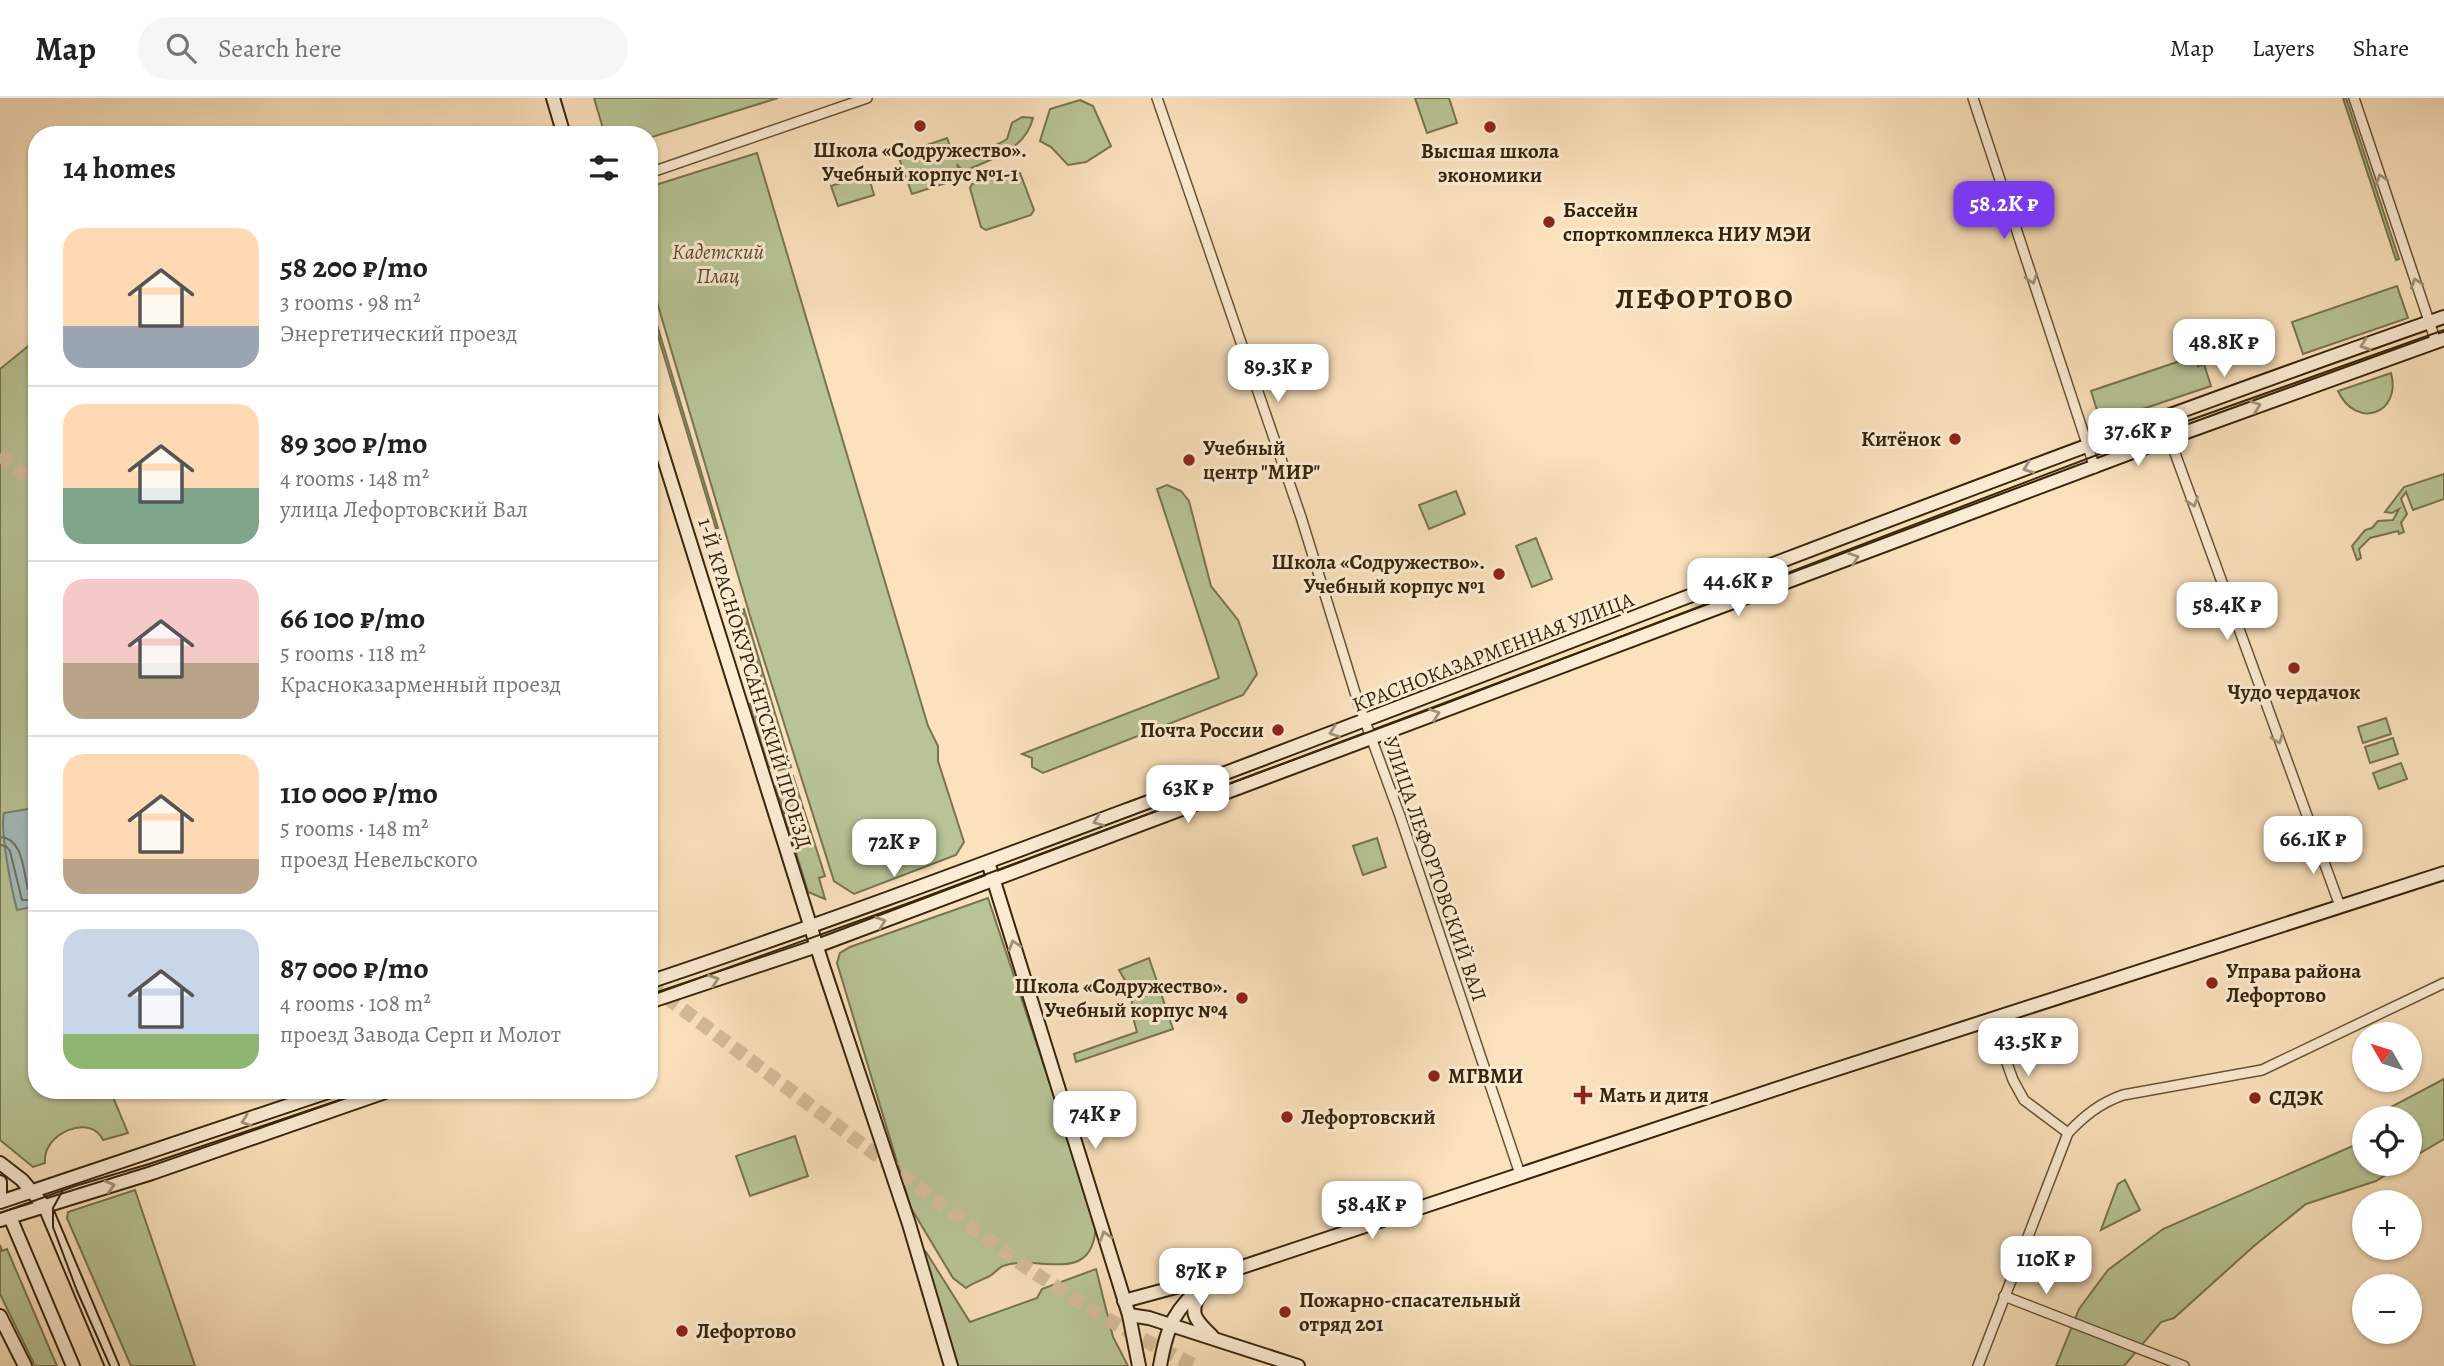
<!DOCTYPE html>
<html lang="en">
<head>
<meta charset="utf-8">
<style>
	:root { --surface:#fff; --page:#f6f6f6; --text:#222; --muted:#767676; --line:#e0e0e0; --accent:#7c3aed }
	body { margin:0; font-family:Alegreya,serif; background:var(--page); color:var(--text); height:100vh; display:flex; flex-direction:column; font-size:26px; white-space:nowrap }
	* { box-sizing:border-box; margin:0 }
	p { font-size:23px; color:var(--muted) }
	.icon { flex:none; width:38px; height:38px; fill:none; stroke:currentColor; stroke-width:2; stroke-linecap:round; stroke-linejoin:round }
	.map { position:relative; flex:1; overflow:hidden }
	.side { position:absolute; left:28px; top:28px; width:630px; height:973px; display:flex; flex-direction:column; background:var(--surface); border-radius:28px; box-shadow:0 2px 5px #0004 }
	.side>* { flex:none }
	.needle { width:46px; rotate:309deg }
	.tools { position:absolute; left:2352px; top:924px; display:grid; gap:14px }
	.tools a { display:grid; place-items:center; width:70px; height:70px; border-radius:50%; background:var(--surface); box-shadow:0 2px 5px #0004; font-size:35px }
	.price { position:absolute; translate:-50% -60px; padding:0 16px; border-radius:14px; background:#fff; color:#222; font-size:23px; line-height:46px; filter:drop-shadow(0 2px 4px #0008) }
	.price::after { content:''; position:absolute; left:50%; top:42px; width:21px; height:16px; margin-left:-10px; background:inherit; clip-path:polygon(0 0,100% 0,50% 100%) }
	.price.current { background:var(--accent); color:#fff }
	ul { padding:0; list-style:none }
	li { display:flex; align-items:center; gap:21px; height:175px; padding:0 35px }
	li+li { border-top:2px solid var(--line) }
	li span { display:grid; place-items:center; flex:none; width:196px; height:140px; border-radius:21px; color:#555 }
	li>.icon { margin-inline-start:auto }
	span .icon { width:84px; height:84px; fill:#fffc; stroke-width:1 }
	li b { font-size:30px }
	h2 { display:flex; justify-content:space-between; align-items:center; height:84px; padding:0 35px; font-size:30px }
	header { display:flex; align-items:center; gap:42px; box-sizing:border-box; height:98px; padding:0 35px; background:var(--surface); border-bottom:2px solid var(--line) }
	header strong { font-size:33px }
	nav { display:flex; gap:38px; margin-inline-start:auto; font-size:24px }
	.search { width:490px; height:63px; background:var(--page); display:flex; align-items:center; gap:18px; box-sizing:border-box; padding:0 24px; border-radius:38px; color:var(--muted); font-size:26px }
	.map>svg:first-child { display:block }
	.green { fill:#b8c496; stroke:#787450; stroke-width:2 }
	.water { fill:#a4bbbc; stroke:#787f75; stroke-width:2 }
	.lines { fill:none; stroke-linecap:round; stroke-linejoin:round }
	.shore { stroke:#6e7064; stroke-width:2 }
	.primary-tunnel { stroke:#d4bc99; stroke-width:14; stroke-dasharray:14 7; stroke-linecap:butt }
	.street-casing { stroke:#685438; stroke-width:12 }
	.secondary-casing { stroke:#37250b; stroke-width:16 }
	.street { stroke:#fcecd4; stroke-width:9 }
	.secondary { stroke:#fcecd4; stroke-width:12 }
	.tram { stroke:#37250b; stroke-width:2 }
	.oneway { stroke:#a3927a }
	.poi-dot { fill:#8f2418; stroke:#fcecd4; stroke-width:2.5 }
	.labels { text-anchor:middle; stroke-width:6; stroke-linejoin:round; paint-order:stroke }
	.poi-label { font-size:21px; font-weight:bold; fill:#37250b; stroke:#fcecd4; text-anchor:start }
	.park-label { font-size:21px; font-style:italic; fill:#574d2e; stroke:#fcecd4 }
	.street-label { font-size:21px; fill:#37250b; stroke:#fcecd4 }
	.district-label { font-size:28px; font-weight:bold; letter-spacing:2px; fill:#37250b; stroke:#fcecd4 }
</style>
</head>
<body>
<header>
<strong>Map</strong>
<div class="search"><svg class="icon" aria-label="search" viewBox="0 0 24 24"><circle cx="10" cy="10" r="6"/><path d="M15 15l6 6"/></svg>Search here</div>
<nav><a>Map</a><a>Layers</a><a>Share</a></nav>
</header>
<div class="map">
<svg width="2444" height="1268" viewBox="0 0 2444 1268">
	<rect width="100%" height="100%" fill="#fbe2bd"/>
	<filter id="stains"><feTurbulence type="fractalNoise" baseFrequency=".00286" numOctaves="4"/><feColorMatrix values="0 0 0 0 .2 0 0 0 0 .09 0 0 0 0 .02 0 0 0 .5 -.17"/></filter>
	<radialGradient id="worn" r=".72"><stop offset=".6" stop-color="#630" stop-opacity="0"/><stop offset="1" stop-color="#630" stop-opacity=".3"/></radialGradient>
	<!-- green -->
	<g class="green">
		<polygon points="594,0 778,0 649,40 649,37 605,37"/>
		<polygon points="1415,0 1449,0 1457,25 1427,35"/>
		<polygon points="2343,0 2346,0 2399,161 2396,162"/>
		<polygon points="1080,2 1093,8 1111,48 1086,64 1068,67 1051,49 1040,43 1050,11"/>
		<path d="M1022,19L1033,20C1025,53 990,61 963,74L957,66L961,80L912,96L898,57L947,40L955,61V47C978,54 986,54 1007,41L1012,25Z"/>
		<polygon points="757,55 928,628 938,648 938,663 964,744 956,757 854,796 834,783 751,521 649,177 649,89"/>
		<polygon points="1016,72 1020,75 1034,112 1031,117 986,132 981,129 970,90 972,86"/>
		<polygon points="868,76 874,97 838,108 831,88"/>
		<polygon points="2397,188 2408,220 2303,256 2292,224"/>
		<polygon points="649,200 718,430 716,431 649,208"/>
		<path d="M37,241V992H110L128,1035L103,1042C91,1015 42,1035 45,1065L33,1069L0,1042V271Z"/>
		<polygon points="2201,256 2201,259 2195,261 2198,268 2204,266 2211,288 2101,325 2091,293"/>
		<path d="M2391,275C2402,316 2356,332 2338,293Z"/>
		<polygon points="2444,376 2444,401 2413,412 2406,394 2401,401 2407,416 2401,425 2404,434 2399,436 2398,433 2370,440 2359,451 2361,460 2357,462 2352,448 2365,432 2372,430 2378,423 2393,422 2399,411 2392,415 2385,414 2404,389"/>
		<polygon points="1167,387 1181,393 1189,403 1211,488 1238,522 1257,576 1243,597 1043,675 1032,669 1032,660 1022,656 1219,580 1157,391"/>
		<polygon points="1456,393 1465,416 1429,431 1419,407"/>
		<polygon points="1536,440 1552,481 1532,489 1516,448"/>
		<polygon points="744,511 791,669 776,673 768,668 750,606 752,605 763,640 778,636 742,512"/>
		<polygon points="2386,620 2391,636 2363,645 2358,629"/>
		<polygon points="2393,640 2398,656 2370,665 2365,649"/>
		<polygon points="2401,665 2407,681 2379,691 2373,675"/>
		<polygon points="793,678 825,778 819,780 825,801 808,794 776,689 779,682"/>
		<polygon points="1377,740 1386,769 1363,777 1353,748"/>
		<path d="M988,800L1096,1124C1095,1191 1039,1155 1003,1168C998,1170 995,1175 990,1178C982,1182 974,1184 966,1190L953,1180L911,1110L837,865L840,855L850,849Z"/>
		<polygon points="1149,860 1173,931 1076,964 1074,956 1137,934 1131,912 1133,896 1119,872"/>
		<polygon points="2444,981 2444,1041 2410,1061 2410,1020 2381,1020 2389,1010"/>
		<polygon points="795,1038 808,1078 750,1098 736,1058"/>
		<polygon points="2364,1043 2364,1066 2403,1066 2376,1083 2306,1106 2254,1148 2174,1220 2161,1224 2124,1268 2056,1268 2079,1211 2108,1172 2163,1131"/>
		<polygon points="2125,1082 2140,1112 2101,1132 2118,1086"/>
		<polygon points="135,1092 195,1268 131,1268 67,1120 68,1114"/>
		<polygon points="0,1147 2,1153 7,1151 57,1268 35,1268 0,1196"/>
		<polygon points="922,1151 926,1154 970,1224 1037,1200 1042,1191 1096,1171 1113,1239 1128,1268 958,1268"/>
	</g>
	<!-- water -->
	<path class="water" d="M37,708V808L17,812C11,789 0,734 4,715L28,711Z"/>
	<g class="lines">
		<!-- shore -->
		<g class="shore">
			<path d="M0,739C23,740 23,772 28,791L37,793"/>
			<polyline points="0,747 6,748 10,753 22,802 37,802"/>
		</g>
		<!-- primary-tunnel -->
		<g class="primary-tunnel">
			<polyline points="0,356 37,388"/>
			<path d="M649,886L1017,1163C1075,1202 1133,1239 1196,1268"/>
		</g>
		<defs>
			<g id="street">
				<polyline points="1157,0 1301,419 1358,604 1400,718 1520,1076"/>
				<polyline points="1973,0 2095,370"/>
				<polyline points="2354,0 2436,244"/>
				<polyline points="649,75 867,0"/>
				<polyline points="2161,322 2172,347 2340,808"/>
				<polyline points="1992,923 2013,982 2024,1002 2068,1035"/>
				<polyline points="2004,1198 2184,1268"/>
				<path d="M1978,1268L2068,1035C2084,1018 2100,1005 2123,997L2262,972L2444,885"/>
			</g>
			<g id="secondary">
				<polyline points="553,0 564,37"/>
				<polyline points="649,313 822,865 909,1126 951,1268"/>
				<polyline points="988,764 1129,1217 1139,1268"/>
				<path d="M649,884C829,824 1006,757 1183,691C1603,533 2020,367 2444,219"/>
				<polyline points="649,904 817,848 2170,340 2444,241"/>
				<polyline points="0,1065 22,1082 45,1109 112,1268"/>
				<polyline points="0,1084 0,1102"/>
				<polyline points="0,1104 334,992"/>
				<polyline points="10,1119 73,1268"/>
				<polyline points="0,1122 152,1075 391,992"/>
				<path d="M1205,1189C1187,1213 1193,1220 1212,1238"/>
				<polyline points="1124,1203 1209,1180 1803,982 2444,775"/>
				<polyline points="1129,1217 1149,1220 1298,1268"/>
				<polyline points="0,1218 25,1268"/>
				<path d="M1160,1268C1167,1227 1175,1210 1207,1184"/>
			</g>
		</defs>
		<!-- street casing -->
		<use href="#street" class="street-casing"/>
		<!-- secondary casing -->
		<use href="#secondary" class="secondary-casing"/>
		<!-- street -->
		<use href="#street" class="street"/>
		<!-- secondary -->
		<use href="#secondary" class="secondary"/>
		<!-- tram -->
		<g class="tram">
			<polyline points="649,898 906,806 1444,606 2165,331 2444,232"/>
			<polyline points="63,1092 53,1110 53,1129 77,1193 110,1268"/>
			<polyline points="0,1115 75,1088 149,1066 369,992"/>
		</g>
	</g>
	<!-- one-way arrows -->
	<defs><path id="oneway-chevron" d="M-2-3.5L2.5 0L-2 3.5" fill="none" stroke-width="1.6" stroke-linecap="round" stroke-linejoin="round" transform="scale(1.75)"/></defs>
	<g class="oneway">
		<use href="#oneway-chevron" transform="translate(2381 81) rotate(-109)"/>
		<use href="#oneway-chevron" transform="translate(2032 181) rotate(72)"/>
		<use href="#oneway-chevron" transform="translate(2416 185) rotate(-109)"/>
		<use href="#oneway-chevron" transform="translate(2365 247) rotate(160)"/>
		<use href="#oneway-chevron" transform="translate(2256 308) rotate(-20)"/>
		<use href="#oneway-chevron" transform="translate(2028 370) rotate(159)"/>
		<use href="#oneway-chevron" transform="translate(2193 404) rotate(70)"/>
		<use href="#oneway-chevron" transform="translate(1854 460) rotate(-20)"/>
		<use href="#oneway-chevron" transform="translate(1435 616) rotate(-20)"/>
		<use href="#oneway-chevron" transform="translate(1334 634) rotate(160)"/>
		<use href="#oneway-chevron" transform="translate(2278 641) rotate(70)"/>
		<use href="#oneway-chevron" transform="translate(1098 723) rotate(159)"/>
		<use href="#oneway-chevron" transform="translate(881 824) rotate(-20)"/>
		<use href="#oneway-chevron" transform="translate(1014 847) rotate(-107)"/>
		<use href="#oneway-chevron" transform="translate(714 882) rotate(-19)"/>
		<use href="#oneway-chevron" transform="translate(246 1023) rotate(161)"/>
		<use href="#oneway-chevron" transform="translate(110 1088) rotate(-17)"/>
		<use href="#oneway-chevron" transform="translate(1105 1138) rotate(-107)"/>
	</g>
	<!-- markers -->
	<g class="poi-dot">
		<circle cx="920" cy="28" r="7"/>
		<circle cx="1490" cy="29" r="7"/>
		<circle cx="1549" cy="124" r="7"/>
		<circle cx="1955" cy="341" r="7"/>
		<circle cx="1189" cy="362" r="7"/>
		<circle cx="1499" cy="476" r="7"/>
		<circle cx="2294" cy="570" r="7"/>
		<circle cx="1278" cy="632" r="7"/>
		<circle cx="2212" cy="885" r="7"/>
		<circle cx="1242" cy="900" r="7"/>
		<circle cx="1434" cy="978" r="7"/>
		<path d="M1579.5 986.5h7v7h7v7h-7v7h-7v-7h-7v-7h7z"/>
		<circle cx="2255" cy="1000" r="7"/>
		<circle cx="1287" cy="1019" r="7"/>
		<circle cx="1285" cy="1214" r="7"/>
		<circle cx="682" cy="1233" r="7"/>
	</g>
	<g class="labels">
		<!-- poi labels -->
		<g class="poi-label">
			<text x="920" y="59" text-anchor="middle">Школа «Содружество».<tspan x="920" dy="24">Учебный корпус №1-1</tspan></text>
			<text x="1490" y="60" text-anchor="middle">Высшая школа<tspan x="1490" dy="24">экономики</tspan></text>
			<text x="1563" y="119">Бассейн<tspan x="1563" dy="24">спорткомплекса НИУ МЭИ</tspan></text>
			<text x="1941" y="348" text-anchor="end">Китёнок</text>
			<text x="1203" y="357">Учебный<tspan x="1203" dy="24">центр "МИР"</tspan></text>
			<text x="1485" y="471" text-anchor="end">Школа «Содружество».<tspan x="1485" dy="24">Учебный корпус №1</tspan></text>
			<text x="2294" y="601" text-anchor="middle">Чудо чердачок</text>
			<text x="1264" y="639" text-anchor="end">Почта России</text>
			<text x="2226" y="880">Управа района<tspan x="2226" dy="24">Лефортово</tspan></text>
			<text x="1228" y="895" text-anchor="end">Школа «Содружество».<tspan x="1228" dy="24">Учебный корпус №4</tspan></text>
			<text x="1448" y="985">МГВМИ</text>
			<text x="1599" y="1004">Мать и дитя</text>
			<text x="2269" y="1007">СДЭК</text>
			<text x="1301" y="1026">Лефортовский</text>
			<text x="1299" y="1209">Пожарно-спасательный<tspan x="1299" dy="24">отряд 201</tspan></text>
			<text x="696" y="1240">Лефортово</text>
		</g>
		<!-- park labels -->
		<g class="park-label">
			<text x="718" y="161">Кадетский<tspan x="718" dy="24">Плац</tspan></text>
		</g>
		<!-- street labels -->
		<g class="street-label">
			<text transform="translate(1493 554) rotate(-21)" y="7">КРАСНОКАЗАРМЕННАЯ УЛИЦА</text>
			<text transform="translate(755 585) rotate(73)" y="7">1-Й КРАСНОКУРСАНТСКИЙ ПРОЕЗД</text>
			<text transform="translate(1435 771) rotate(71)" y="7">УЛИЦА ЛЕФОРТОВСКИЙ ВАЛ</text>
		</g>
		<!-- district labels -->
		<g class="district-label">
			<text x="1705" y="210">ЛЕФОРТОВО</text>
		</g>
	</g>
	<rect width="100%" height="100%" filter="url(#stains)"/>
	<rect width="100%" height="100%" fill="url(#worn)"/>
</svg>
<div class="tools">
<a><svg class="needle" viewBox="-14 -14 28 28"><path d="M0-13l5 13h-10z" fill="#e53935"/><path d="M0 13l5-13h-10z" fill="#767676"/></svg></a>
<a><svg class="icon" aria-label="locate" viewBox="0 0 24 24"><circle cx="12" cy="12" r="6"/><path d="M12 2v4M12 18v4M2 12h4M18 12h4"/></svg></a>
<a>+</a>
<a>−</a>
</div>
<b class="price current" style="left:2004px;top:143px">58.2K ₽</b>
<b class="price" style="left:2224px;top:281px">48.8K ₽</b>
<b class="price" style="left:1278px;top:306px">89.3K ₽</b>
<b class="price" style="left:2138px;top:370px">37.6K ₽</b>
<b class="price" style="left:1738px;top:520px">44.6K ₽</b>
<b class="price" style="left:2227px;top:544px">58.4K ₽</b>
<b class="price" style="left:1188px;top:727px">63K ₽</b>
<b class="price" style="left:2313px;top:778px">66.1K ₽</b>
<b class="price" style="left:894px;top:781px">72K ₽</b>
<b class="price" style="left:2028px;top:980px">43.5K ₽</b>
<b class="price" style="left:1095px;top:1053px">74K ₽</b>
<b class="price" style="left:1372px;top:1143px">58.4K ₽</b>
<b class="price" style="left:2046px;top:1198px">110K ₽</b>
<b class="price" style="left:1201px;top:1210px">87K ₽</b>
<section class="side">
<h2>14 homes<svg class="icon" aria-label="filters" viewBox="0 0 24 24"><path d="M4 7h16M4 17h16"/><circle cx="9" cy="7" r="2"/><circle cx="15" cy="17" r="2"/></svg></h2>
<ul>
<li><span style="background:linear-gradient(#ffd9b3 70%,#9aa5b1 0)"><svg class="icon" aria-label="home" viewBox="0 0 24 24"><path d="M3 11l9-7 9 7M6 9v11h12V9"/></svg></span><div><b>58 200 ₽/mo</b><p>3 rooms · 98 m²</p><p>Энергетический проезд</p></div></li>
<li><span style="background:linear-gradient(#ffd9b3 60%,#7fa58c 0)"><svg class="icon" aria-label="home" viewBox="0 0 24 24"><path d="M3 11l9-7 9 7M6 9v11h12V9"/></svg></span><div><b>89 300 ₽/mo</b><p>4 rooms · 148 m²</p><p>улица Лефортовский Вал</p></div></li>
<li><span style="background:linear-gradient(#f6c9c9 60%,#b9a48a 0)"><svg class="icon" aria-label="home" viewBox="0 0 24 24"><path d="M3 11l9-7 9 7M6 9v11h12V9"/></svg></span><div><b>66 100 ₽/mo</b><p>5 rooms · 118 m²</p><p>Красноказарменный проезд</p></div></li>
<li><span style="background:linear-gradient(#ffd9b3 75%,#b9a48a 0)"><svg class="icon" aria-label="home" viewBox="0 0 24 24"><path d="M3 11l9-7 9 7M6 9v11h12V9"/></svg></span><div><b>110 000 ₽/mo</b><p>5 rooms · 148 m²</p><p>проезд Невельского</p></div></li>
<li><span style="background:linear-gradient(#c9d6e8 75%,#8fb573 0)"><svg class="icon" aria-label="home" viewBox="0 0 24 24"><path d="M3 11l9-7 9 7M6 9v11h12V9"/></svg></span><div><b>87 000 ₽/mo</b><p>4 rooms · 108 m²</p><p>проезд Завода Серп и Молот</p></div></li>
</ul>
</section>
</div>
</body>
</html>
